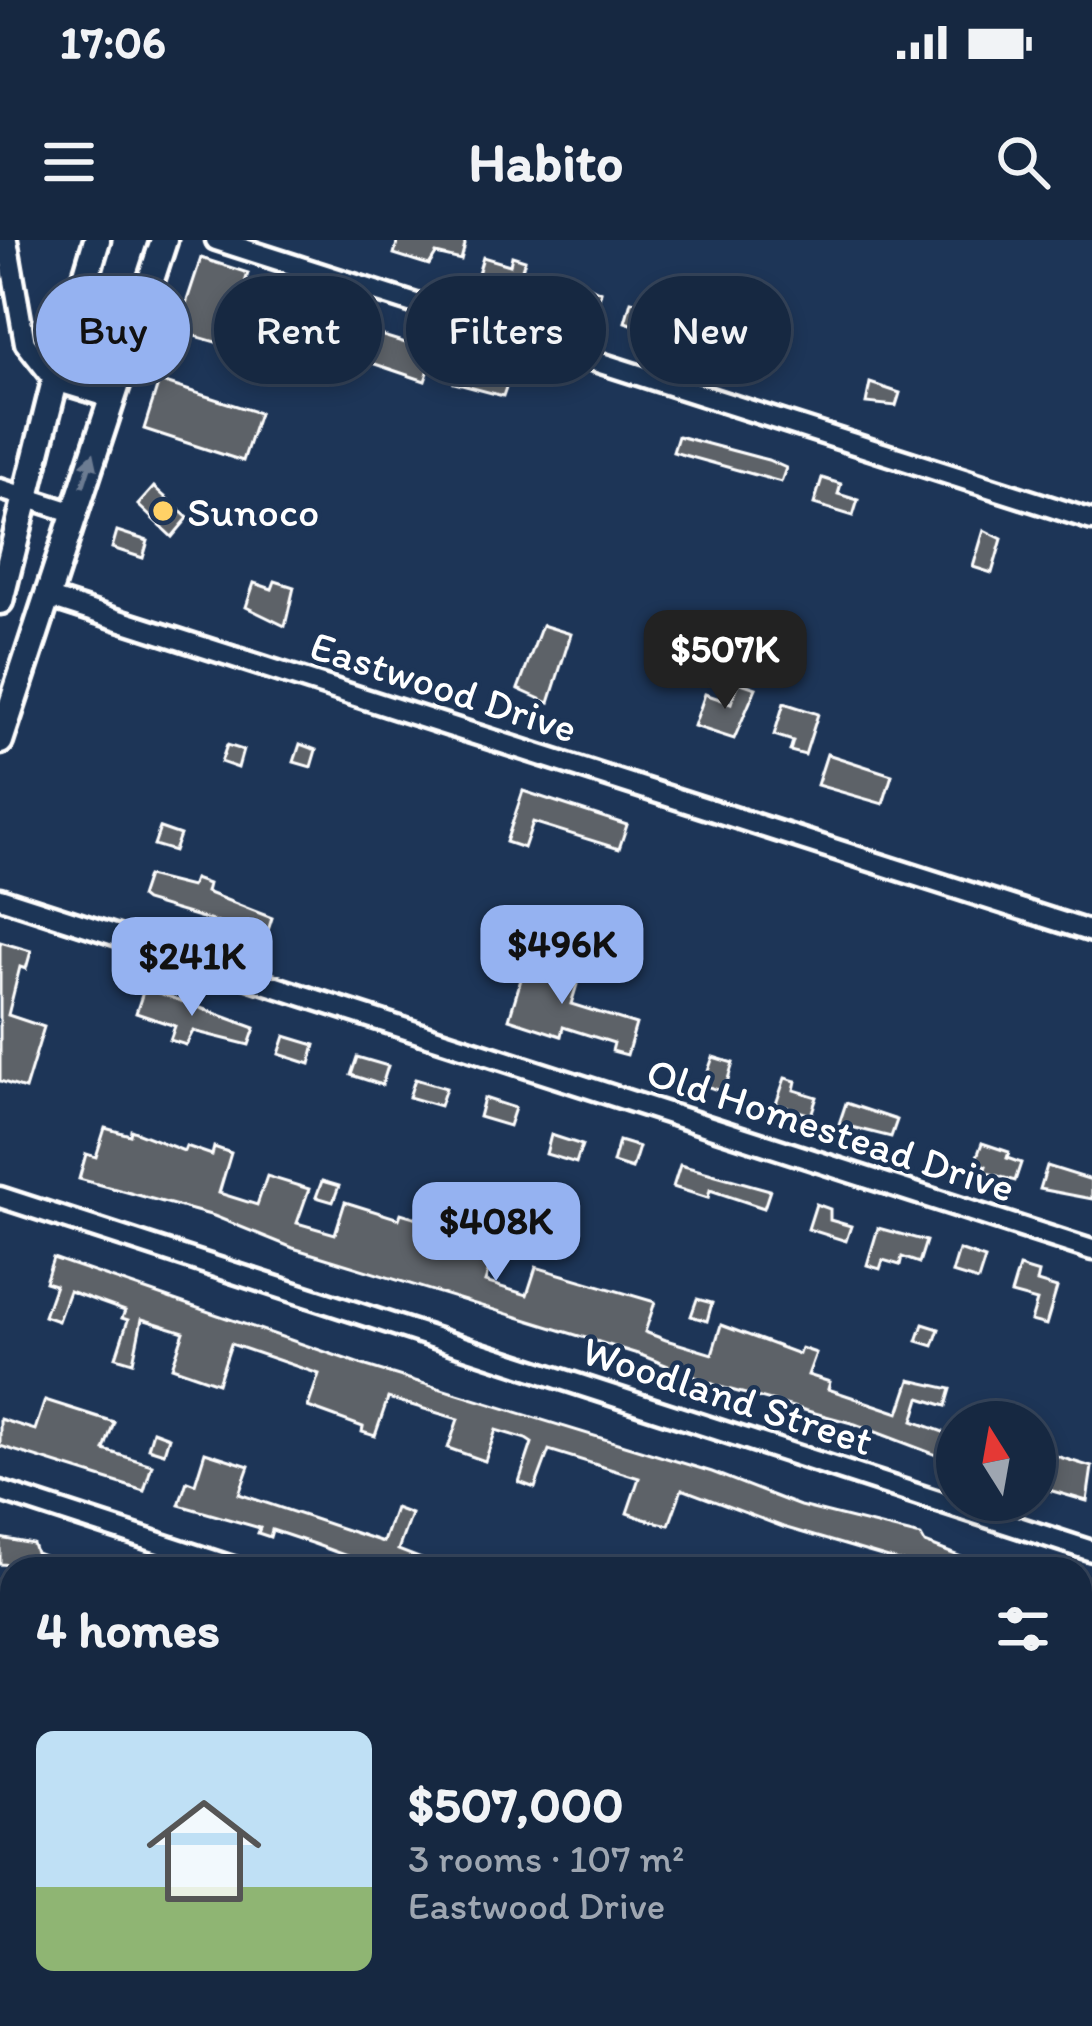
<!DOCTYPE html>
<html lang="en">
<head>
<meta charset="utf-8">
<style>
	:root { --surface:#162841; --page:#1f3048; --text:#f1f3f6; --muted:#9ea6b1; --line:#35445a; --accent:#95b2f1 }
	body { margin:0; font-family:Itim,sans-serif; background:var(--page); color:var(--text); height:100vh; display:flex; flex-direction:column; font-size:45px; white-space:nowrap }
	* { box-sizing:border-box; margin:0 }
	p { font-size:39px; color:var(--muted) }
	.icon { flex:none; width:66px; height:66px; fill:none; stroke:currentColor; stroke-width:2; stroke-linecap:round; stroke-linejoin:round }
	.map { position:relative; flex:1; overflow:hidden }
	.details { position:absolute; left:0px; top:1317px; width:1092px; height:471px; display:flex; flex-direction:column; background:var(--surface); border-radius:36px 36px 0 0; box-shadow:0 6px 18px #0003,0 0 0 3px var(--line) }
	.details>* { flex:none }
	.guide { position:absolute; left:36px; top:36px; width:1020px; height:108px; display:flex; gap:24px }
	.needle { width:78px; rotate:349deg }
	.controls { position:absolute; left:936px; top:1161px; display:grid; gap:24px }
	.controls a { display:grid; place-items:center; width:120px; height:120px; border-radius:50%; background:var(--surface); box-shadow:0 6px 18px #0003,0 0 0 3px var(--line); font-size:60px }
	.price { position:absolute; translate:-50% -102px; padding:0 27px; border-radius:24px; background:var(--accent); color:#111; font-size:39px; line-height:78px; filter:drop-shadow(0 3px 6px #0008) }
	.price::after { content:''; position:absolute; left:50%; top:72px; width:36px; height:27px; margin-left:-18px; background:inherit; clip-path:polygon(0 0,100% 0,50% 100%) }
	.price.current { background:#222; color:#fff }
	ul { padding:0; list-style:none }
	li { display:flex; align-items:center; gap:36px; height:300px; padding:0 36px }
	li span { display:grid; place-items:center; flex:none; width:336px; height:240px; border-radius:18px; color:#555 }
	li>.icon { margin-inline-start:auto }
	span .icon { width:144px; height:144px; fill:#fffc; stroke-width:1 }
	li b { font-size:51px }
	h2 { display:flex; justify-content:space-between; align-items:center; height:144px; padding:0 36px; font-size:51px }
	.tag { padding:0 42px; border-radius:54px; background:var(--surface); box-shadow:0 6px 18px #0003,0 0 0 3px var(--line); font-size:42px; line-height:108px }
	.tag.current { background:var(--accent); color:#111 }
	.status { display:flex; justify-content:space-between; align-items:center; height:84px; padding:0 60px; background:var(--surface); direction:ltr }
	.status svg { height:33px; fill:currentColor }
	header { display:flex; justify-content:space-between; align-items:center; height:156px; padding:0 36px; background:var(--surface); font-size:54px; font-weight:800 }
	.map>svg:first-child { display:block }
	.building { fill:#5d6268; stroke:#fff; stroke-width:3 }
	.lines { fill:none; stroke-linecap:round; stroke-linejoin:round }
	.minor-casing { stroke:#fff; stroke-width:27 }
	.tertiary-casing { stroke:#fff; stroke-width:33 }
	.minor { stroke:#1d3557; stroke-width:18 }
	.tertiary { stroke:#1d3557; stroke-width:24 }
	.oneway { fill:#6c7c92 }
	.poi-dot { fill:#ffd166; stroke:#1d3557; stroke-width:4.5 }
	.labels { text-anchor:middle; stroke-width:9; stroke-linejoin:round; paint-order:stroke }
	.poi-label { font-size:42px; fill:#fff; stroke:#1d3557; text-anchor:start }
	.street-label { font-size:42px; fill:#fff; stroke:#1d3557 }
</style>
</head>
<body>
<div class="status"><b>17:06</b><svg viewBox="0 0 49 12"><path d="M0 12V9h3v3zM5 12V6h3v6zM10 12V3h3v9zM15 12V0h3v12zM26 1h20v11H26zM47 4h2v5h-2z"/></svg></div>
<header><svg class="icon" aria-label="menu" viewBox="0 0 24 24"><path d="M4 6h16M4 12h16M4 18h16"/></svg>Habito<svg class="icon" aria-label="search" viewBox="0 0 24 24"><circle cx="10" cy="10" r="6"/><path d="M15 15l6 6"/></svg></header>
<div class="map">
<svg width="1092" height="1786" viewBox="0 0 1092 1786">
	<rect width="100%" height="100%" fill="#1d3557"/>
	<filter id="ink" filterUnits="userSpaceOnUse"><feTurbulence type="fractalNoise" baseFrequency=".00833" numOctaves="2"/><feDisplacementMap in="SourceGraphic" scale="24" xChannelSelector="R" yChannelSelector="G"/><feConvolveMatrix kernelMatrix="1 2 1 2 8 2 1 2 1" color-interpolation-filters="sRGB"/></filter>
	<g filter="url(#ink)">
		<!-- building -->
		<g class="building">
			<polygon points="398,0 464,0 465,5 461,20 436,14 429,25 394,14"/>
			<polygon points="512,16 525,20 522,29 534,33 527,55 495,48 498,40 478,34 483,17 510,25"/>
			<polygon points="201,18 248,33 226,105 177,91"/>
			<polygon points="571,38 601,52 593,77 555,59 561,39"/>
			<polygon points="631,61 687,73 679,99 625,82"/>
			<polygon points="289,67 435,112 425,141 328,108 326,115 308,109 306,115 277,106"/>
			<polygon points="707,92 762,104 754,128 703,107"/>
			<polygon points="461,121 510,136 503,156 454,143"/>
			<polygon points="159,141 259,173 243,221 144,189"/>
			<polygon points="870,143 900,153 896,166 866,163"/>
			<polygon points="678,196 768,220 786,228 781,242 673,212"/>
			<polygon points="822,238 841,244 838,254 858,260 853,276 814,264"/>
			<polygon points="154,247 188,278 172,297 138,265"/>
			<polygon points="984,290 1002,299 992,333 973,327"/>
			<polygon points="117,291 148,301 143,318 112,308"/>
			<polygon points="275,341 294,347 285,386 246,367 254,343 272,349"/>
			<polygon points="542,385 571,394 549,463 518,449"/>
			<polygon points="738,442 756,448 734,499 694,486 705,454 731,463"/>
			<polygon points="784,463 818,474 805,515 790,511 793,501 774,495"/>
			<polygon points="300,504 316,510 311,527 294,522"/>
			<polygon points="227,505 243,510 238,528 221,522"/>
			<polygon points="827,514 892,535 883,564 817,545"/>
			<polygon points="523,551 627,585 619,609 533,582 524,608 506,602"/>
			<polygon points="160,588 180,595 174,611 154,605"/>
			<polygon points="147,636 191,647 194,639 208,644 206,652 272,678 266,697 145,661 140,657"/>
			<polygon points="0,702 31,711 26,729 20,727 8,775 44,787 25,849 0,841"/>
			<polygon points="514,718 569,732 579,738 571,764 636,784 627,815 612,811 614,803 563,787 561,796 509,779 522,736 510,732"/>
			<polygon points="154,751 255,788 249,805 193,791 186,805 170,800 175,786 136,773 143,752"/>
			<polygon points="285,796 315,805 310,824 279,814"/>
			<polygon points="357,817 388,826 382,845 351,835"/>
			<polygon points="713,817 733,823 724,852 703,845"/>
			<polygon points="785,838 796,841 794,850 817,857 811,875 776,864"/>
			<polygon points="415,839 446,848 440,866 409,857"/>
			<polygon points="484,858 515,868 509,886 479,877"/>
			<polygon points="846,863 897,880 891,897 839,884"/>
			<polygon points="105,888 130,895 131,890 184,911 186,906 212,915 214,907 231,913 219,953 257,965 267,936 309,949 297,983 335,994 345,962 399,979 401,973 444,986 441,995 481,1008 483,1003 496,1007 485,1042 527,1055 536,1027 655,1062 645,1092 666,1100 712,1114 721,1085 799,1114 801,1108 816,1113 808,1135 830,1142 828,1149 899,1173 910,1140 951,1149 946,1166 920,1158 913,1181 957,1197 952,1221 855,1184 720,1147 641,1115 293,1008 214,976 79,939 86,914 96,917"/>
			<polygon points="551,895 582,905 576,923 546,914"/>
			<polygon points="619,901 639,907 632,929 613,923"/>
			<polygon points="982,903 1009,912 1007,918 1021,923 1015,941 984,932 986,926 975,922"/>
			<polygon points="680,925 770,950 764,968 710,950 708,958 673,947"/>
			<polygon points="1047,926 1092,940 1092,959 1040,949"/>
			<polygon points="322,941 339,946 333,962 316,957"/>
			<polygon points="816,964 830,969 830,980 851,986 846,1001 808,989"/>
			<polygon points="878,988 926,1001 919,1023 902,1017 900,1025 883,1020 880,1029 867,1025"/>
			<polygon points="959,1010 985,1019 978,1041 952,1033"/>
			<polygon points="53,1018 363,1125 712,1232 800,1266 921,1296 925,1303 992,1329 926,1329 783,1287 682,1249 669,1285 644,1279 627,1273 639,1238 549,1210 535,1248 519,1242 532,1203 526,1199 496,1190 485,1221 448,1208 458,1179 388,1158 375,1196 362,1192 363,1187 308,1167 319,1134 231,1104 218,1143 172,1127 184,1092 142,1079 133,1122 116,1117 128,1080 122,1078 125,1071 69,1051 58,1081 44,1076 55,1045 45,1042"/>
			<polygon points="1019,1027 1039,1033 1037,1042 1057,1048 1046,1085 1031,1081 1037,1061 1011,1054"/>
			<polygon points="697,1059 712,1063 707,1081 691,1076"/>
			<polygon points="923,1084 939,1089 933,1106 917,1101"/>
			<polygon points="45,1160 114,1182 104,1210 152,1225 144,1251 0,1206 0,1179 35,1190"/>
			<polygon points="989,1167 1025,1179 1025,1182 984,1182"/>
			<polygon points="153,1191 169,1197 164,1213 148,1208"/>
			<polygon points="205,1212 249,1226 239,1254 383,1302 395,1268 411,1274 398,1310 447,1329 365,1329 366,1323 314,1304 272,1290 270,1297 258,1293 260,1288 179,1265 187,1241 195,1244"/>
			<polygon points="1053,1215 1092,1227 1087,1261 1035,1246 1035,1217 1049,1222"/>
			<polygon points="0,1298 33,1304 36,1313 77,1329 0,1324"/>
			<polygon points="9,1422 12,1423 12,1461 0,1457"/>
			<polygon points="0,1545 12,1549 3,1591 0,1590"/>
			<polygon points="0,1665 12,1668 12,1692 0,1688"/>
		</g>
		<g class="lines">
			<defs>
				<g id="minor">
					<polyline points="7,0 25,103 55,141 111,158"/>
					<polyline points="216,0 1092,280"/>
					<polyline points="0,249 75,273"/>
					<polyline points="47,357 1092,692"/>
					<polyline points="0,658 1092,1010"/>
					<polyline points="0,957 1092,1311"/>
					<polyline points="0,1251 239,1329"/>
					<polyline points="1080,1458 1092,1421"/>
					<polyline points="0,1503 12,1507"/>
					<polyline points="1080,1603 1092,1607"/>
					<polyline points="0,1732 12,1735"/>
					<polyline points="138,1776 170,1786"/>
					<polyline points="842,1776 873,1786"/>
					<polyline points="23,1786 26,1776"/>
					<polyline points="973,1786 976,1776"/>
				</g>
				<g id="tertiary">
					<polyline points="0,361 55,141 97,0"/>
					<polyline points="0,501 164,0"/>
				</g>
			</defs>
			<!-- minor casing -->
			<use href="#minor" class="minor-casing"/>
			<!-- tertiary casing -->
			<use href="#tertiary" class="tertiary-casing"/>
			<!-- minor -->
			<use href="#minor" class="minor"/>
			<!-- tertiary -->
			<use href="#tertiary" class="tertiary"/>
		</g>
		<!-- one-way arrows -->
		<defs><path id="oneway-solid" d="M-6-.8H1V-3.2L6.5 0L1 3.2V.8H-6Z" transform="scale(3)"/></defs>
		<use class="oneway" href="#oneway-solid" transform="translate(88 230) rotate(-72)"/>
	</g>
	<!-- markers -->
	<circle class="poi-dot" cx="163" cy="271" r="12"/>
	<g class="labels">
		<!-- poi labels -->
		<g class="poi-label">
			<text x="187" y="286">Sunoco</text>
		</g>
		<!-- street labels -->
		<g class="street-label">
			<text transform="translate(444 446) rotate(18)" y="15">Eastwood Drive</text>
			<text transform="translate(831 889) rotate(18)" y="15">Old Homestead Drive</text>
			<text transform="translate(728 1155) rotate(18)" y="15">Woodland Street</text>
		</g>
	</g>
</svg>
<div class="controls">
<a><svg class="needle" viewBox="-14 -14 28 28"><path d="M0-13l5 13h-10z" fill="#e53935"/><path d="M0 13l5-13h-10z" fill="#9ea6b1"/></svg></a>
</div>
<b class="price current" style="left:725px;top:472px">$507K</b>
<b class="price" style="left:562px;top:767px">$496K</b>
<b class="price" style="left:192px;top:779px">$241K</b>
<b class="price" style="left:496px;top:1044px">$408K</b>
<div class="guide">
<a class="tag current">Buy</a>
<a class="tag">Rent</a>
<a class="tag">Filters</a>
<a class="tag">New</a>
</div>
<section class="details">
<h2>4 homes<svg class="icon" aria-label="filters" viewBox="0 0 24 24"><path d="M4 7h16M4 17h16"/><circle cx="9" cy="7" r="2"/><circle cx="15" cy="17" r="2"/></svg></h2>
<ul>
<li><span style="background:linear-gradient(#bfe0f5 65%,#8fb573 0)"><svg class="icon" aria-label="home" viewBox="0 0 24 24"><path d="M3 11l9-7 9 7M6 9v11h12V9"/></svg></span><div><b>$507,000</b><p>3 rooms · 107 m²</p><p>Eastwood Drive</p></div></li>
</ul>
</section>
</div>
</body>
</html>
